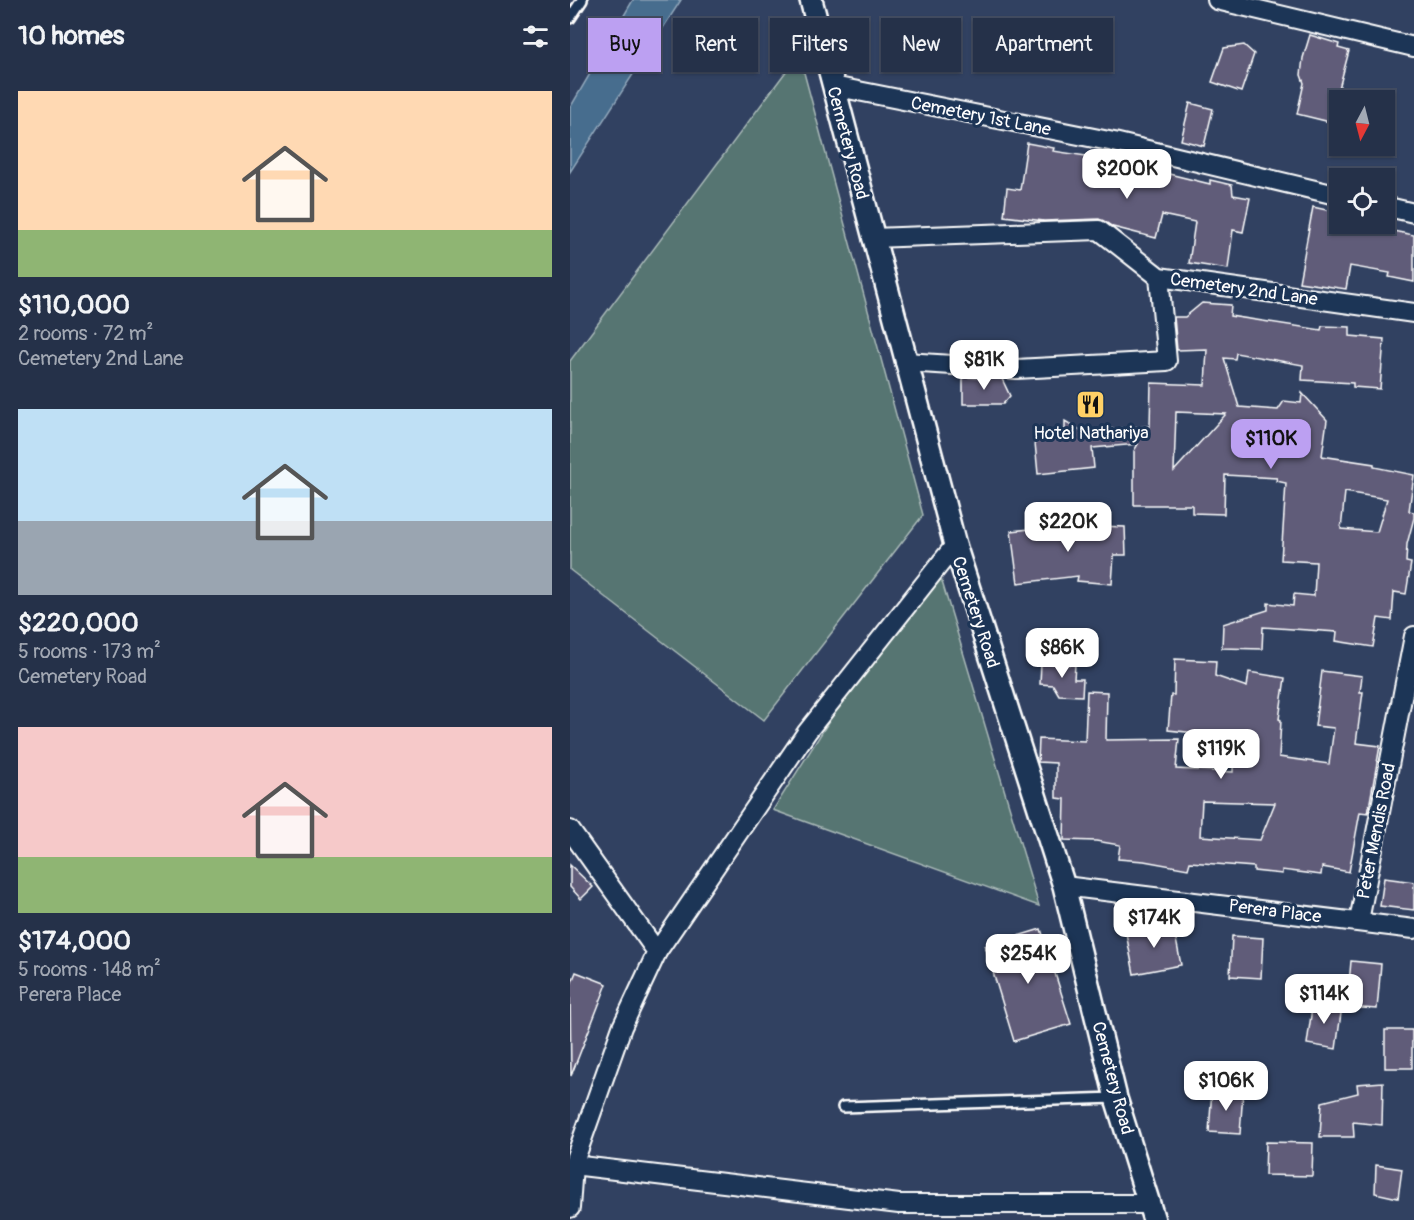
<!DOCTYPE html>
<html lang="en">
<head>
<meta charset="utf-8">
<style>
	:root { --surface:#253149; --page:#2d3950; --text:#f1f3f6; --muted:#a3a9b4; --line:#424c61; --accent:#bca0f2 }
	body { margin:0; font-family:Pangolin,sans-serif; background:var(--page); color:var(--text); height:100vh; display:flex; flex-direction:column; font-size:22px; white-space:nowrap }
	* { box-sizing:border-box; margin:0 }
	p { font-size:20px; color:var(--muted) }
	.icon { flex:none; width:33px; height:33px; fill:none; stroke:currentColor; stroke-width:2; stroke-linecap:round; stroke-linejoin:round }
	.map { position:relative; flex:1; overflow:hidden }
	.sheet { display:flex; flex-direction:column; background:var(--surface); width:570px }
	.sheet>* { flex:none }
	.top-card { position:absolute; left:18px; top:18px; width:570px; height:54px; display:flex; gap:12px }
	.needle { width:39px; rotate:187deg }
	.buttons { position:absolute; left:759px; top:90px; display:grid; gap:12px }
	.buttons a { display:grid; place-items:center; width:66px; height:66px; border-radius:0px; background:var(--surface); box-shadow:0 2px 4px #0004,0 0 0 2px var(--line); font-size:30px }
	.price { position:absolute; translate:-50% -51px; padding:0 14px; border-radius:12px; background:#fff; color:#222; font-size:20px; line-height:39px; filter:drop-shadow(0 2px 3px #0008) }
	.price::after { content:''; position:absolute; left:50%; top:36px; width:18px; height:14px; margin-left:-9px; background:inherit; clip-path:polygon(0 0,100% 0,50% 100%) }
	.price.on { background:var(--accent); color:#111 }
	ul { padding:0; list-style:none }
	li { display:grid; align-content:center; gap:12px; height:318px; padding:0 18px }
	li span { display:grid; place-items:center; height:186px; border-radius:0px; color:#555 }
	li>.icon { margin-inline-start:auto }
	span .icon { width:108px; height:108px; fill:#fffc; stroke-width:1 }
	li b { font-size:26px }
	h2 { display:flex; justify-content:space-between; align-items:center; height:72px; padding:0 18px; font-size:26px }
	.pill { padding:0 21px; border-radius:0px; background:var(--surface); box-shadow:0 2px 4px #0004,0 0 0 2px var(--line); font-size:21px; line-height:54px }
	.pill.on { background:var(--accent); color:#111 }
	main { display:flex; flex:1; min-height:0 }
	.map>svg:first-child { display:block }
	.green { fill:#567472; stroke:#aabab8; stroke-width:1.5 }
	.water { fill:#476d8e; stroke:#91a7bb; stroke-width:1.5 }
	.building { fill:#605c79; stroke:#fff; stroke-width:1.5; fill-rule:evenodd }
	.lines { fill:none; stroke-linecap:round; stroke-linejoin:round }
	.service-casing { stroke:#fff; stroke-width:14 }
	.minor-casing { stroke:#fff; stroke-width:22 }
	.tertiary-casing { stroke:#fff; stroke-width:26 }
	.service { stroke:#1d3557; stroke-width:9 }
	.minor { stroke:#1d3557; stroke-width:18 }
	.tertiary { stroke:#1d3557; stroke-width:21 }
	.labels { text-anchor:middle; stroke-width:6; stroke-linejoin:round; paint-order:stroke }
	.street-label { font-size:18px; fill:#fff; stroke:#1d3557 }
	.poi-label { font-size:18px; fill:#fff; stroke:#1d3557 }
</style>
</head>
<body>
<main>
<section class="sheet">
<h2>10 homes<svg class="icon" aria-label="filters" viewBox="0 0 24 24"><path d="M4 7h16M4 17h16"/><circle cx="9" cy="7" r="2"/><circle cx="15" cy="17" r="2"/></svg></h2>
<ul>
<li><span style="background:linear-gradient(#ffd9b3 75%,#8fb573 0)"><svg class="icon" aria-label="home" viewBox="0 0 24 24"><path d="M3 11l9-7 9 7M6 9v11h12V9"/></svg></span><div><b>$110,000</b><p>2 rooms · 72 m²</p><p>Cemetery 2nd Lane</p></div></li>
<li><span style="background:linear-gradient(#bfe0f5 60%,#9aa5b1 0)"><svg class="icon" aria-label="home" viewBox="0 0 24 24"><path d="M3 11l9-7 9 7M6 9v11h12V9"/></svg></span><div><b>$220,000</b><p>5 rooms · 173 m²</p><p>Cemetery Road</p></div></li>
<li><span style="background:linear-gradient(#f6c9c9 70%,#8fb573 0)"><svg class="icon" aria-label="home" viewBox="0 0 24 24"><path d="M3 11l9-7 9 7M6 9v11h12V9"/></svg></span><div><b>$174,000</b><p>5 rooms · 148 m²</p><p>Perera Place</p></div></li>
</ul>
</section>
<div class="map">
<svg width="844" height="1220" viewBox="0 0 844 1220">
	<rect width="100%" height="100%" fill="#314161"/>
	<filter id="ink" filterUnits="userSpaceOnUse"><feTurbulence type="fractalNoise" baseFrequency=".0167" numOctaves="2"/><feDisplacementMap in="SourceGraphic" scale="12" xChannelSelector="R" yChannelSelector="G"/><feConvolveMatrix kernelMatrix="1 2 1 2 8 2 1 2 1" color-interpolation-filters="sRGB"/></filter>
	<g filter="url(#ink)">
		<!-- green -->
		<g class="green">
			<polygon points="229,54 353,515 194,720 0,570 0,361"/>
			<polygon points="364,555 469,906 203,810"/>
		</g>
		<!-- water -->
		<polygon class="water" points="63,0 111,0 0,172 0,108"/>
		<!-- building -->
		<g class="building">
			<polygon points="740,35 769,44 768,48 779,51 760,122 727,114 734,83 731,75 733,58"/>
			<polygon points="674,45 684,54 671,92 642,82 654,48"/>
			<polygon points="620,103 643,109 634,146 611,140"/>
			<polygon points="457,143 484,148 483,151 542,160 640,184 640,180 662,185 663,195 680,198 673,232 663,230 658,269 619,263 625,222 592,215 586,238 543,227 529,219 474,221 434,216 437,188 450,190"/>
			<polygon points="743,207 770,213 770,224 787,224 844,235 844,282 819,277 820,273 780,266 776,289 729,282"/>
			<path d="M632,303L661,305L660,316L751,330L752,326L780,327V336L814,339L810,389L783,387V383L732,380L733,365L666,353L665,359L654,358L669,407L708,410L714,401L731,403L732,393L757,420L752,456L804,464V467L844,475L839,511L844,512V518L837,544L836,562L841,563L836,594L824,592L822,620L808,618L803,647L766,641L767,632L693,627L692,649L652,648L653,624L698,610V603L723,606L724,594L744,596L746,562L711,560L716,483L706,481L707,478L655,475L654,514L622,513V505H564V451L568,444L522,448L524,468L468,474L464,432L495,430V421L512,431L580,426L581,383L635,385L637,349L607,350L604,317H615ZM606,412L656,414L604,471ZM775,492L817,499L807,532L771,529Z"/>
			<polygon points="393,377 432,379 440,396 433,404 393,404"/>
			<polygon points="500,525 555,527 556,555 544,555 542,584 507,581 508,576 448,583 441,531"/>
			<path d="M605,659L646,661L645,676L677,687L679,672L715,678L709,719L711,720L709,757L759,764L764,728L745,726L752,671L792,676L790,692H793L786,743L810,746L798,813L790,812L779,872L752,867L751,875L712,870V874L684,871V867L620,862L618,869L574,861L548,859L550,845L526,841L494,840L495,799L486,798V763L468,762L469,739L515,741L517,691L537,692L536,740L609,739L606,769L663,772L664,737L598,730L601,695H604ZM632,801L705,803L690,840L630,836Z"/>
			<polygon points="471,663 505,665 504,679 513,679 512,696 489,695 483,685 470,684"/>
			<polygon points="0,865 23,887 11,899 0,887"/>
			<polygon points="814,878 844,882 844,910 810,906"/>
			<polygon points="603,924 611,965 564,974 556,933"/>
			<polygon points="471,929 501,1024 444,1041 415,946"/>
			<polygon points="662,936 693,938 691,978 660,976"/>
			<polygon points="781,961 811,964 807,1009 777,1007"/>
			<polygon points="6,972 37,984 1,1076 0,987"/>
			<polygon points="743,1001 772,1006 766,1049 737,1044"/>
			<rect x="815" y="1030" width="27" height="38"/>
			<polygon points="813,1082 812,1125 783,1122 784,1137 750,1137 752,1102 788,1093 787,1084"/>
			<polygon points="642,1089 673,1091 670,1134 639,1132"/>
			<polygon points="696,1142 743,1143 742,1176 695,1175"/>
			<polygon points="806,1165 832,1169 828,1198 805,1193"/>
		</g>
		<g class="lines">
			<defs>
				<g id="service">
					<polyline points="0,18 12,0"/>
					<polyline points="273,1107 546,1098"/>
				</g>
				<g id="minor">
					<polyline points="647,0 844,47"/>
					<polyline points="263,86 544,142 770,196"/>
					<polyline points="814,206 844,213"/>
					<polyline points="302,238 529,230 589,277 844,313"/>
					<polyline points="335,362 446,369 597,361 589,277"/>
					<polyline points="0,830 87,952"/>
					<polyline points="494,886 844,929"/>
					<polyline points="789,921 844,636"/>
					<polyline points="3,1165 329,1204 579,1204"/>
					<polyline points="0,1208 3,1165 52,1027 87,952 237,732 385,545"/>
				</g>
				<polyline id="tertiary" points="241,0 385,545 494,886 546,1098 584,1220"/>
			</defs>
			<!-- service casing -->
			<use href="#service" class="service-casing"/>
			<!-- minor casing -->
			<use href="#minor" class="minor-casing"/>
			<!-- tertiary casing -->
			<use href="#tertiary" class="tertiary-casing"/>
			<!-- service -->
			<use href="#service" class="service"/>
			<!-- minor -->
			<use href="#minor" class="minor"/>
			<!-- tertiary -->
			<use href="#tertiary" class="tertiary"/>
		</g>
	</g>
	<!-- icons -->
	<defs>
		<symbol id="restaurant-square" viewBox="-11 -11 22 22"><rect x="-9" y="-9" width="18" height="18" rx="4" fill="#ffd166" stroke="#1d3557"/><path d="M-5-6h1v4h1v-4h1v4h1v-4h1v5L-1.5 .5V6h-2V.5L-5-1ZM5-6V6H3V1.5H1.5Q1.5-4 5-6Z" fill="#111"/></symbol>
	</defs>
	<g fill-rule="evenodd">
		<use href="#restaurant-square" x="504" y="388" width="33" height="33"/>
	</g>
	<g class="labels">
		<!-- street labels -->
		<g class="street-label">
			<text transform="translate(411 116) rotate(11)" y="6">Cemetery 1st Lane</text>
			<text transform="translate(278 143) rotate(75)" y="6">Cemetery Road</text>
			<text transform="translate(674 289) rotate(8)" y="6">Cemetery 2nd Lane</text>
			<text transform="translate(406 612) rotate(72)" y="6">Cemetery Road</text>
			<text transform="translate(806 831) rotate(-79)" y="6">Peter Mendis Road</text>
			<text transform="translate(705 911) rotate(7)" y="6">Perera Place</text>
			<text transform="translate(543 1078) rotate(75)" y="6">Cemetery Road</text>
		</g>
		<!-- poi labels -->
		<g class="poi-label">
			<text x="521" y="439">Hotel Nathariya</text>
		</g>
	</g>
</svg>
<div class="buttons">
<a><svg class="needle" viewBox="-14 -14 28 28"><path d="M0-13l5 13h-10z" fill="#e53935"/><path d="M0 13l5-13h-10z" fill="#a3a9b4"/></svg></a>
<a><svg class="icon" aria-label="locate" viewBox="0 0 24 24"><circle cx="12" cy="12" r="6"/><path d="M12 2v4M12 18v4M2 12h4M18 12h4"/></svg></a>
</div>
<b class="price" style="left:557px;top:200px">$200K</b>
<b class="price" style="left:414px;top:391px">$81K</b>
<b class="price on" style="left:701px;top:470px">$110K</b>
<b class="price" style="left:498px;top:553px">$220K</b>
<b class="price" style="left:492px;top:679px">$86K</b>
<b class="price" style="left:651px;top:780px">$119K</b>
<b class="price" style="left:584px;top:949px">$174K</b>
<b class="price" style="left:458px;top:985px">$254K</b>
<b class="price" style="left:754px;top:1025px">$114K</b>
<b class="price" style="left:656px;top:1112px">$106K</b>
<div class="top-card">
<a class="pill on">Buy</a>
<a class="pill">Rent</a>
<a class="pill">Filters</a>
<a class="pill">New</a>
<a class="pill">Apartment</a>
</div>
</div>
</main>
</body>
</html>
